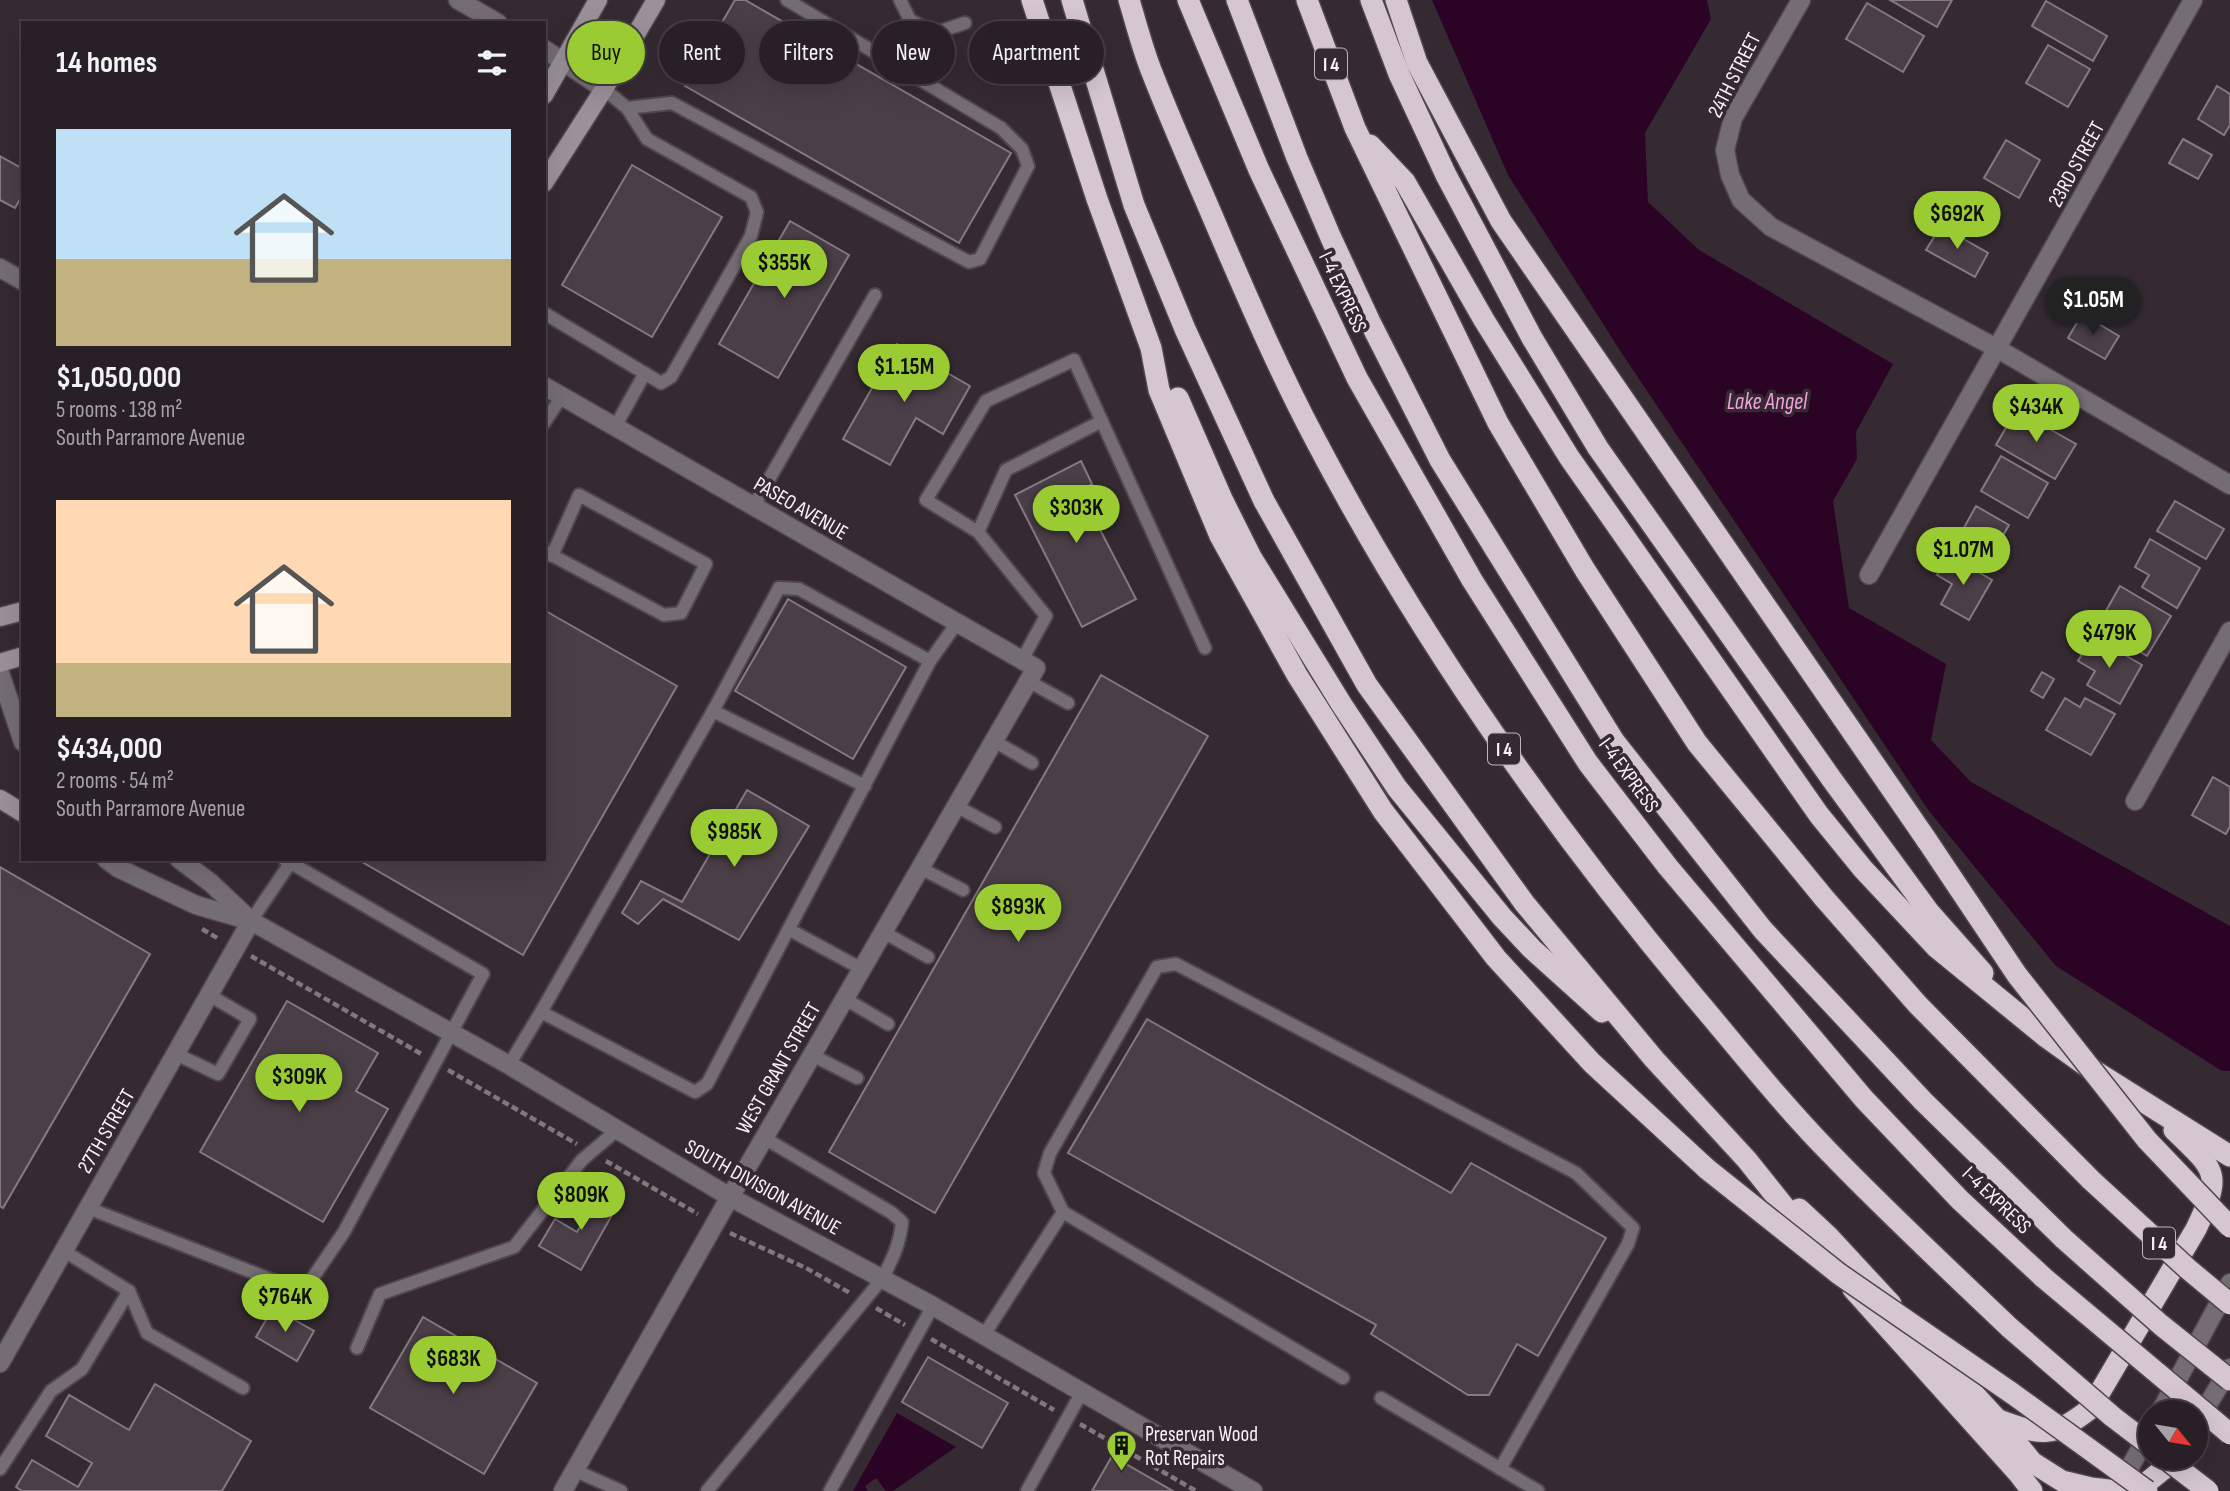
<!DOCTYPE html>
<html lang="en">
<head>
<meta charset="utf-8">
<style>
	:root { --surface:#282026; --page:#342d32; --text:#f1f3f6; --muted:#a5a3a7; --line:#443e43; --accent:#9bcb32 }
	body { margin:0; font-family:"Sofia Sans Condensed",sans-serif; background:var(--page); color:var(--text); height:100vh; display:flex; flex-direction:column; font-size:26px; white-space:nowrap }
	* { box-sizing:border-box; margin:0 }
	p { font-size:23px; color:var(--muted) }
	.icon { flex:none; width:38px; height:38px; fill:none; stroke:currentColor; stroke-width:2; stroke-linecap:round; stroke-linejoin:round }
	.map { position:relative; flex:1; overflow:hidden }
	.side { position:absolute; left:21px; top:21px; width:525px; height:840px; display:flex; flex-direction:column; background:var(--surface); border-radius:0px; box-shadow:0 7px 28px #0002,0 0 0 2px var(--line) }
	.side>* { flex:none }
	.guide { position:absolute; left:567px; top:21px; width:665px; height:63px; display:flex; gap:14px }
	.needle { width:46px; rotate:120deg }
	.tools { position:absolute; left:2138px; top:1400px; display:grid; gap:14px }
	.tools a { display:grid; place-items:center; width:70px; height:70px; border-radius:50%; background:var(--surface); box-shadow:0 7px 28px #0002,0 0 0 2px var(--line); font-size:35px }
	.price { position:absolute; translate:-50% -60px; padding:0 16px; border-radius:24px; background:var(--accent); color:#111; font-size:23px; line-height:46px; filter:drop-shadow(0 2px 4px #0008) }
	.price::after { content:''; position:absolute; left:50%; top:42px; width:21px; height:16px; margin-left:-10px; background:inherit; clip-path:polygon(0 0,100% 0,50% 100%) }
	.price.current { background:#222; color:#fff }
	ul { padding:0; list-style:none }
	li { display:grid; align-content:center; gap:14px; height:371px; padding:0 35px }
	li span { display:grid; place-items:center; height:217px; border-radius:0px; color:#555 }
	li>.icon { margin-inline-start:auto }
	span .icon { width:126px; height:126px; fill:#fffc; stroke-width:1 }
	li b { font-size:30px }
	h2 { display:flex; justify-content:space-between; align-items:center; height:84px; padding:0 35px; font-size:30px }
	.chip { padding:0 24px; border-radius:32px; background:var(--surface); box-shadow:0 7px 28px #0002,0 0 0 2px var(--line); font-size:24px; line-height:63px }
	.chip.current { background:var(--accent); color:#111 }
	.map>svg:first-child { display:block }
	.water { fill:#2b0324 }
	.building { fill:#4a3e47; stroke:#877983; stroke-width:2 }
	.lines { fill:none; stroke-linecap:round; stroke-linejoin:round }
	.service-casing { stroke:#50464e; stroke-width:16 }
	.minor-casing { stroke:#50464e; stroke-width:21 }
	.tertiary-casing { stroke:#50464e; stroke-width:21 }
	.secondary-casing { stroke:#50464e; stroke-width:21 }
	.motorway-casing { stroke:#50464e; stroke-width:24 }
	.path { stroke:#81787e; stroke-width:4.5; stroke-dasharray:7 3.5; stroke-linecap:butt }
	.service { stroke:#746e72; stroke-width:12 }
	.minor { stroke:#746e72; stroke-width:18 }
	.tertiary { stroke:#746e72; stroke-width:18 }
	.secondary { stroke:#9b9299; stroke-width:18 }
	.motorway { stroke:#d5c6d1; stroke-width:21 }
	.motorway-bridge-casing { stroke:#50464e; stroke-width:24; stroke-linecap:butt }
	.motorway-bridge { stroke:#d5c6d1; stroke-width:21 }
	.labels { text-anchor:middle; stroke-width:7; stroke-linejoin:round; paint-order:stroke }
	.shield { fill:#352a32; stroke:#beb6bc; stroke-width:2 }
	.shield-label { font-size:19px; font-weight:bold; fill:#f9f2f7 }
	.street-label { font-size:21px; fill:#f9f2f7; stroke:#352a32 }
	.poi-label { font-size:21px; fill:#f9f2f7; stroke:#352a32; text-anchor:start }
	.water-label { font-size:23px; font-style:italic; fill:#f49fe0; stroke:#352a32 }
</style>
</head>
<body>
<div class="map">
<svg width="2230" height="1491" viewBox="0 0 2230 1491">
	<rect width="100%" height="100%" fill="#352a32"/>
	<!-- water -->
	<g class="water">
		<polygon points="1432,0 1707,0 1711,19 1645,133 1648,202 1699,250 1893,364 1856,432 1857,459 1833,501 1849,608 1946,664 1931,740 1971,782 2230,926 2230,1071 2222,1071 2056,966 1929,811 1621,352 1508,175"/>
		<polygon points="897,1413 956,1447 893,1491 886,1491 876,1478 865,1486 868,1491 853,1491"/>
	</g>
	<!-- building -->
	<g class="building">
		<polygon points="735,0 745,0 1011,153 959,243 685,86"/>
		<polygon points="1890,0 1952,0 1937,27"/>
		<polygon points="2046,1 2107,36 2093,61 2032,26"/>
		<polygon points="1867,3 1924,36 1903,72 1846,39"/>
		<polygon points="2048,45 2090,69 2068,107 2026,83"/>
		<polygon points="2217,86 2230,94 2230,125 2224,135 2198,119"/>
		<polygon points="2183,139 2212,155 2198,179 2169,163"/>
		<polygon points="2006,140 2040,160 2019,198 1984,178"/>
		<polygon points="0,156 23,169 23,194 15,208 0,200"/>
		<polygon points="632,165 722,217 652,337 562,285"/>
		<polygon points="790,221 849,255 778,378 719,344"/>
		<polygon points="1941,226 1988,253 1975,277 1926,250"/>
		<polygon points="2082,314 2119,336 2105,359 2068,338"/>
		<polygon points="897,344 970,386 943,434 916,418 890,465 843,439"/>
		<polygon points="2016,410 2076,444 2055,479 1996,445"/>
		<polygon points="2001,456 2048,483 2028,518 1981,491"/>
		<polygon points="1081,461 1092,484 1080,491 1136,599 1082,627 1015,495"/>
		<polygon points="2175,501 2224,529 2206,559 2157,531"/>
		<polygon points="1976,506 2009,525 1987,563 1955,544"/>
		<polygon points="2150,539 2200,568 2177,608 2142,587 2149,575 2135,567"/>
		<polygon points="1949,555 1992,580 1969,620 1941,604 1952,584 1937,575"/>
		<polygon points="2120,586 2171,616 2147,656 2097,627"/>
		<polygon points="788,599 906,667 853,759 735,691"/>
		<polygon points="544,610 677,686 523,955 357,859 544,859"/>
		<polygon points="2092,636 2142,665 2120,704 2087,685 2095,671 2078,661"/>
		<polygon points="2042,672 2054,679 2043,698 2031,691"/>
		<polygon points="1101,675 1208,736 935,1213 829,1152"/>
		<polygon points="2065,698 2080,707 2085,698 2115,714 2091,755 2046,730"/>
		<polygon points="2213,777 2230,787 2230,826 2226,834 2192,815"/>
		<polygon points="747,790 809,826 739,940 663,899 638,924 622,913 641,881 682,902"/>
		<polygon points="0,867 150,954 3,1208 0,1206"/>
		<polygon points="287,1001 378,1053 356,1091 388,1109 323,1222 200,1152"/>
		<polygon points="1147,1019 1451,1193 1471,1163 1606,1238 1538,1356 1517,1344 1489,1395 1468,1395 1371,1334 1376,1325 1068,1153"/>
		<polygon points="602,1189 621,1199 581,1270 539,1246 555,1219 577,1232"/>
		<polygon points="273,1308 314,1331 297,1361 256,1337"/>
		<polygon points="423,1317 537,1383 484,1474 370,1408"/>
		<polygon points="928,1357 1008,1403 982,1448 902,1402"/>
		<polygon points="155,1384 251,1441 222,1491 22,1491 16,1487 32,1460 78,1487 92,1463 46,1436 69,1395 129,1430"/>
		<polygon points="1112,1456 1173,1491 1092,1491"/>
	</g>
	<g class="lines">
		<defs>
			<g id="service">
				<polyline points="900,0 910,20 935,33 965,23"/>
				<polyline points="627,108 672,103 969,262 980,259 1028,166 1022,149 1001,128 787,0"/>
				<polyline points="544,313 661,383 671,377 751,236 757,212 751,197 647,139 627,108 604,89"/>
				<polyline points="544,423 562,396"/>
				<polyline points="615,427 645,373"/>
				<polyline points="753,507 875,295"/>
				<polyline points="978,532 1006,470 1102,421"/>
				<polyline points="544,551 664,615 681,613 706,564 579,495 552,556"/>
				<polyline points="1022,660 1046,616 978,532 926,500 986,401 1074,360 1205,648"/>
				<polyline points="1028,681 1068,703"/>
				<polyline points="713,711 865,786"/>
				<polyline points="994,741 1032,763"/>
				<polyline points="956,806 995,827"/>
				<polyline points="920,868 963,890"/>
				<polyline points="251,921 293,859"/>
				<polyline points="790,930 862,969"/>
				<polyline points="883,932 928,957"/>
				<polyline points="845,999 888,1024"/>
				<polyline points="541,1012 713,711 779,588 799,589 930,661"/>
				<polyline points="176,1054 218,1074 250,1019 209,995"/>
				<polyline points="812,1055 857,1078"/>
				<polyline points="509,1065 541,1012 695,1092 707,1084 930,661 957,623"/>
				<polyline points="88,1208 303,1292 344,1232 483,974 284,859"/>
				<polyline points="1063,1212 1044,1173 1050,1153 1157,967 1176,964 1576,1173 1633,1228 1628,1244 1500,1469"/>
				<polyline points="129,1291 147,1333 243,1388"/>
				<polyline points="984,1335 1063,1212 1343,1378"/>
				<polyline points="357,1348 380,1294 514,1247 582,1160 617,1130"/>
				<polyline points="1381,1398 1538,1491"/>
				<polyline points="0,1469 51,1391 82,1369 129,1291 64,1251"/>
				<polyline points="574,1470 621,1491"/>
				<path d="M707,1491L882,1279C892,1260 900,1244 902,1222L892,1213L764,1138"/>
				<polyline points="830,1491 933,1306"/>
				<polyline points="1027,1491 1082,1392"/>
			</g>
			<g id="minor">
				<polyline points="458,0 498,23"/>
				<polyline points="1801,0 1733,118 1725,150 1730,175 1741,200 1771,227 1998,349 2230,485"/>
				<polyline points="544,49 604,89"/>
				<polyline points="0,268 23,281"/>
				<polyline points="544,386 1036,668 730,1197"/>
				<polyline points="1869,575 2193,0"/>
				<polyline points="2135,801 2230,631"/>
				<polyline points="0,1363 251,921"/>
			</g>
			<g id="tertiary">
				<polyline points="0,673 23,742"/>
				<polyline points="106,859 118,868 196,905 251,921 509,1065 730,1197 933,1306 1253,1491"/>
				<polyline points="179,859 211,883 249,919"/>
				<polyline points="2160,1412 2230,1283"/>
				<polyline points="2196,1424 2230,1368"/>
				<polyline points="2119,1487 2151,1429"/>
				<polyline points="563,1491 730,1197"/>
			</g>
			<g id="secondary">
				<polyline points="544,95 598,0"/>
				<polyline points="544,183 604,89 656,0"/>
				<polyline points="0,617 23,611"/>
				<polyline points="0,663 23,656"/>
				<polyline points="0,799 23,813"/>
			</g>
			<g id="motorway">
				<polyline points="1032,0 1097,199 1151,348 1159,390 1220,536 1297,675 1383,811 1496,958 1592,1063 1707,1169"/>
				<polyline points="1072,0 1134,205 1185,329 1264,501 1367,685 1525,904 1654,1059 1747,1160 1822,1254"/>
				<path d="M1129,0C1136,23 1142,47 1151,70C1173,127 1199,184 1223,241C1252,308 1281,375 1315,439C1419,638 1549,822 1692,994C1737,1047 1781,1103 1830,1153C1888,1213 1949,1270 2010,1328"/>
				<polyline points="1188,0 1259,170 1357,378 1472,580 1588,763 1668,867 1864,1099 1960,1200 2044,1278"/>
				<polyline points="1237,0 1297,158 1331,238 1370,322 1440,460 1614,741 1763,930 1923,1101 2064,1239"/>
				<polyline points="1307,0 1355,128 1498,423 1585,570 1697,743 1824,898 1918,1005 2091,1180"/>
				<polyline points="1371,0 1399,74 1446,175 1532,338 1598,448 1833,781 1929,912 1983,973"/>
				<polyline points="1396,0 1417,63 1501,221 1928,842"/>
				<polyline points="1370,145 1405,182 1484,320 1569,457 1819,815 1863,869 1936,947 2046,1037 2085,1065 2230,1156"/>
				<polyline points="1178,398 1222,499 1251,557 1342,705 1397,788 1502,917 1532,949 1602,1012"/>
				<polyline points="1799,1209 1828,1236 1891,1304"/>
				<polyline points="1853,1289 2019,1474 2032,1491"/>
				<polyline points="1918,1333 1997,1419 2032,1462 2062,1481 2091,1488 2117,1491 2145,1484 2176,1459"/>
				<path d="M1999,1420C2043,1436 2052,1438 2090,1409L2196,1229C2223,1172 2216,1171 2174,1130"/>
			</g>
		</defs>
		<!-- service casing -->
		<use href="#service" class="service-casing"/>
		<!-- minor casing -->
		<use href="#minor" class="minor-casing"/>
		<!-- tertiary casing -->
		<use href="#tertiary" class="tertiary-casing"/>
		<!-- secondary casing -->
		<use href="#secondary" class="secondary-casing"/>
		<!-- motorway casing -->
		<use href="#motorway" class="motorway-casing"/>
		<!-- path -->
		<g class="path">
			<polyline points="202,929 219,939"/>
			<polyline points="251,956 423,1055"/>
			<polyline points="448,1070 577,1144"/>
			<polyline points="606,1161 698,1214"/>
			<polyline points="730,1233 806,1268 850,1293"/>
			<polyline points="876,1308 905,1325"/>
			<polyline points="931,1339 1054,1410"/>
			<polyline points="1080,1424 1196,1491"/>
		</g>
		<!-- service -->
		<use href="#service" class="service"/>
		<!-- minor -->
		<use href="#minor" class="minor"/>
		<!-- tertiary -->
		<use href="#tertiary" class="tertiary"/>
		<!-- secondary -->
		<use href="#secondary" class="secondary"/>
		<!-- motorway -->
		<use href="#motorway" class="motorway"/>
		<defs>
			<g id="motorway-bridge">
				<polyline points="1928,842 2017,975 2147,1140 2230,1227"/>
				<polyline points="1707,1169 1839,1274 2013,1394 2147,1491"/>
				<polyline points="2091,1180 2188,1269 2230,1304"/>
				<polyline points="2064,1239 2161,1325 2230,1380"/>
				<polyline points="2044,1278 2230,1434"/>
				<polyline points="2010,1328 2113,1417 2151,1446"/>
				<polyline points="2165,1458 2208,1491"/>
			</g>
		</defs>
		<!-- motorway-bridge casing -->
		<use href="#motorway-bridge" class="motorway-bridge-casing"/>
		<!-- motorway-bridge -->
		<use href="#motorway-bridge" class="motorway-bridge"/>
	</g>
	<!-- icons -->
	<defs>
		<symbol id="building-pin" viewBox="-11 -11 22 30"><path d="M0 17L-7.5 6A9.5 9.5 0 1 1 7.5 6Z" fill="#9bcb32" stroke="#352a32"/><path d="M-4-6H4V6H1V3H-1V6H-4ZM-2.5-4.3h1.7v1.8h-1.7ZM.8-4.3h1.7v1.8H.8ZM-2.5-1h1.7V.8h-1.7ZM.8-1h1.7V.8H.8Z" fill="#111"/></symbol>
	</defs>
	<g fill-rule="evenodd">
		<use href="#building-pin" x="1104" y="1428" width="35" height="47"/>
	</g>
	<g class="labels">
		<!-- shield labels -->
		<g class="shield">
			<rect x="1315" y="48.5" width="32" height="31" rx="5"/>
			<rect x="1488" y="733.5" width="32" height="31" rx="5"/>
			<rect x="2143" y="1227.5" width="32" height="31" rx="5"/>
		</g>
		<g class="shield-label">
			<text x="1331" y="71">I 4</text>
			<text x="1504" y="756">I 4</text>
			<text x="2159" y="1250">I 4</text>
		</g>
		<!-- street labels -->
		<g class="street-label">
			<text transform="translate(1734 75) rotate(-63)" y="7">24TH STREET</text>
			<text transform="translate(2076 164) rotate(-61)" y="7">23RD STREET</text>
			<text transform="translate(1343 292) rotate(65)" y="7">I-4 EXPRESS</text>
			<text transform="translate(801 508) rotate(30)" y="7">PASEO AVENUE</text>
			<text transform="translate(1629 775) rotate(54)" y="7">I-4 EXPRESS</text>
			<text transform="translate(778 1068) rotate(-60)" y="7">WEST GRANT STREET</text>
			<text transform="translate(106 1131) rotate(-60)" y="7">27TH STREET</text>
			<text transform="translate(763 1187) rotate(29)" y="7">SOUTH DIVISION AVENUE</text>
			<text transform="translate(1997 1200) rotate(44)" y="7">I-4 EXPRESS</text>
		</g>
		<!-- poi labels -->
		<g class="poi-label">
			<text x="1145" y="1441">Preservan Wood<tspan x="1145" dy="24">Rot Repairs</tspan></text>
		</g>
		<!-- water labels -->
		<g class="water-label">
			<text x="1767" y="409">Lake Angel</text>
		</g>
	</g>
</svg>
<div class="tools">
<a><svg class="needle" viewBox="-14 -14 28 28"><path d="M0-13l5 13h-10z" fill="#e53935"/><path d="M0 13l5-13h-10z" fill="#a5a3a7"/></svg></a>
</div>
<b class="price" style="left:1957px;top:251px">$692K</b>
<b class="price" style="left:784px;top:300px">$355K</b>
<b class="price current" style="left:2093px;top:337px">$1.05M</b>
<b class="price" style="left:904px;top:404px">$1.15M</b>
<b class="price" style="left:2036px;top:444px">$434K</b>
<b class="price" style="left:1076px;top:545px">$303K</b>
<b class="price" style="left:1963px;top:587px">$1.07M</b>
<b class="price" style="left:2109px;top:670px">$479K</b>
<b class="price" style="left:734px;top:869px">$985K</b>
<b class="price" style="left:1018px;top:944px">$893K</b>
<b class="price" style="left:299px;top:1114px">$309K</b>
<b class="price" style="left:581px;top:1232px">$809K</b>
<b class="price" style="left:285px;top:1334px">$764K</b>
<b class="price" style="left:453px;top:1396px">$683K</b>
<div class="guide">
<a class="chip current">Buy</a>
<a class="chip">Rent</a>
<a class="chip">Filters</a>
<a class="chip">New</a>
<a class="chip">Apartment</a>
</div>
<section class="side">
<h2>14 homes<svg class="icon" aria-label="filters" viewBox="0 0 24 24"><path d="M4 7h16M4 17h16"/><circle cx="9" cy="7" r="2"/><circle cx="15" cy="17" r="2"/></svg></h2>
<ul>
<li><span style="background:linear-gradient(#bfe0f5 60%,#c2b280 0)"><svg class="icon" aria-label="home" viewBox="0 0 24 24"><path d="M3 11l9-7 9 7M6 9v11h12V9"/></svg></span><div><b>$1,050,000</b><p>5 rooms · 138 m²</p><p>South Parramore Avenue</p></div></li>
<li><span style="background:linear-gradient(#ffd9b3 75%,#c2b280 0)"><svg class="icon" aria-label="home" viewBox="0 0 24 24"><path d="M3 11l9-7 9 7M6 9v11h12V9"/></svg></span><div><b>$434,000</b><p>2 rooms · 54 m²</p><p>South Parramore Avenue</p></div></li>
</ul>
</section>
</div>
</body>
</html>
